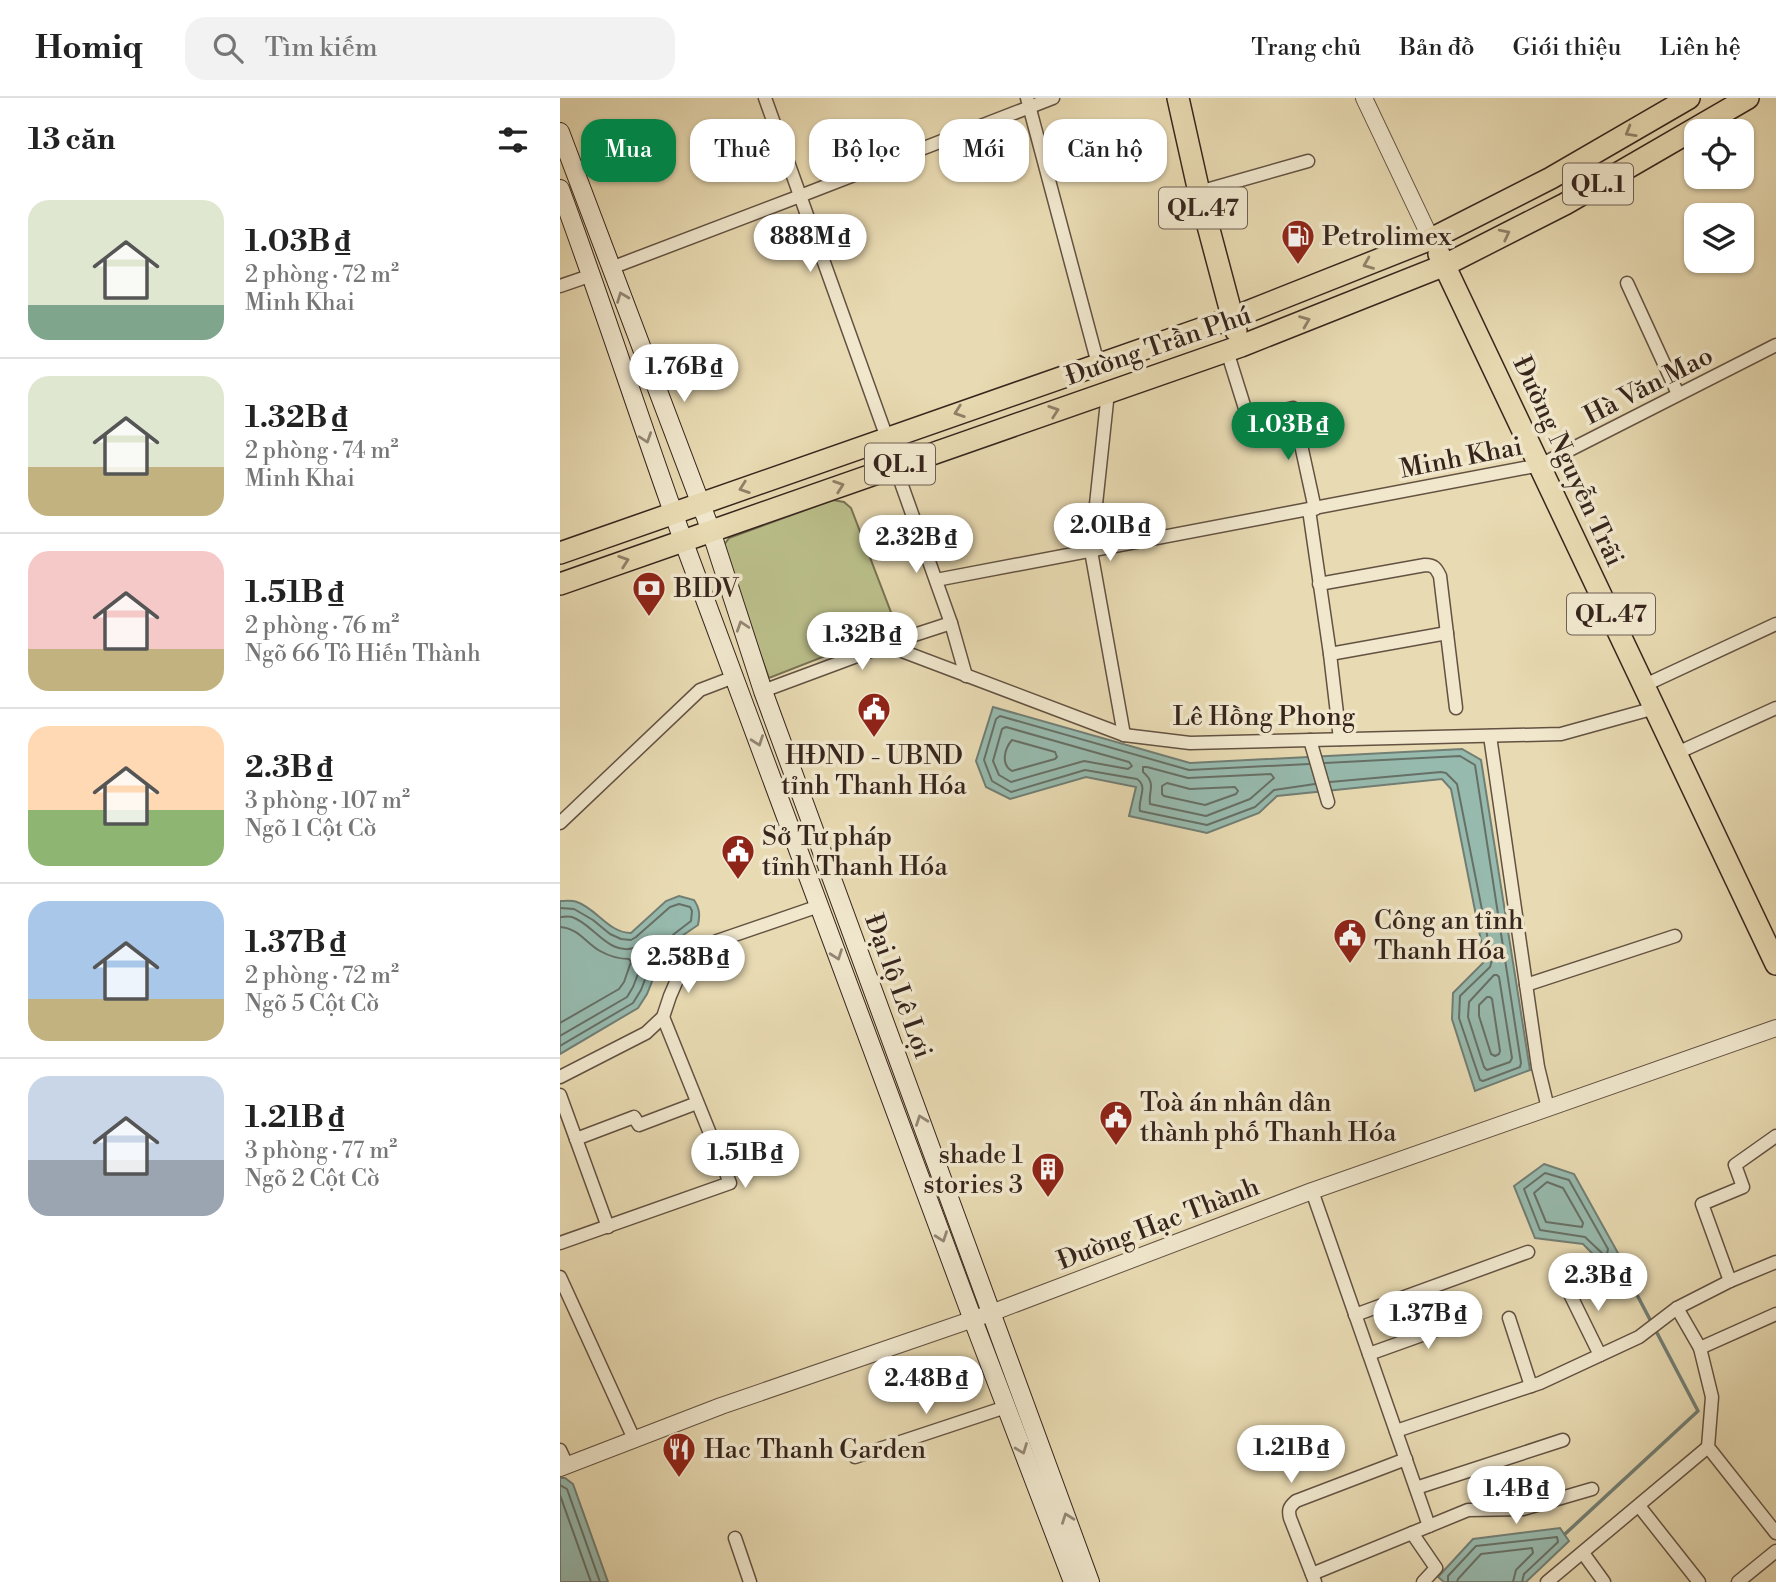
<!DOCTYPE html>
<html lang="vi">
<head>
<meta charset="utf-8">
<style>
	:root { --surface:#fff; --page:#f2f2f2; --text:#222; --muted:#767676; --line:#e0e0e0; --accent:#0b8043 }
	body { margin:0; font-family:"Libre Bodoni",serif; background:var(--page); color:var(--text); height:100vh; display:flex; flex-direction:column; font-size:26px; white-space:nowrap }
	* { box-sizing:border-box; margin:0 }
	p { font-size:23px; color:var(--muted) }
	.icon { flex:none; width:38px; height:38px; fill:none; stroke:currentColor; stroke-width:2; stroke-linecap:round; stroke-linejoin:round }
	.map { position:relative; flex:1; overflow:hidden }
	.sheet { display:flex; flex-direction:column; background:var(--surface); width:560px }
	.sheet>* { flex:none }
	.banner { position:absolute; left:21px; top:21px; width:665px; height:63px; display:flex; gap:14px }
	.buttons { position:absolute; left:1124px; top:21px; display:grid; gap:14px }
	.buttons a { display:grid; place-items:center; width:70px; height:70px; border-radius:14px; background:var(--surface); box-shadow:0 2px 5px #0004; font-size:35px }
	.price { position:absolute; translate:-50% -60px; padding:0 16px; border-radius:24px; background:#fff; color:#222; font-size:23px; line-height:46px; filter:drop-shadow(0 2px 4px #0008) }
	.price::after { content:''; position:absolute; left:50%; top:42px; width:21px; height:16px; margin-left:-10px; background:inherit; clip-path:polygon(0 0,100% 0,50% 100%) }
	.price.active { background:var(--accent); color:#fff }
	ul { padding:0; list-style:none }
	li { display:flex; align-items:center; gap:21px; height:175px; padding:0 28px }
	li+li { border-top:2px solid var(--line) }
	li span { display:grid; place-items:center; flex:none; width:196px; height:140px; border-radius:21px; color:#555 }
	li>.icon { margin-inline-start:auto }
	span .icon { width:84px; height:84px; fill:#fffc; stroke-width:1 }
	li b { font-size:30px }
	h2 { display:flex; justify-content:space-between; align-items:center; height:84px; padding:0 28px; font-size:30px }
	.tag { padding:0 24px; border-radius:21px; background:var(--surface); box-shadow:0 2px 5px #0004; font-size:24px; line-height:63px }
	.tag.active { background:var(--accent); color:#fff }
	header { display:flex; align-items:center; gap:42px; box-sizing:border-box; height:98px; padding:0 35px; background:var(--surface); border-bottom:2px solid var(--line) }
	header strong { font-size:33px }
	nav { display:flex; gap:38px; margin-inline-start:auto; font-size:24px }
	.search { width:490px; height:63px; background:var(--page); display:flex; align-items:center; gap:18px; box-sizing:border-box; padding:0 24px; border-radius:21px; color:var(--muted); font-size:26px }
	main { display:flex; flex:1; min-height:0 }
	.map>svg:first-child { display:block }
	.green { fill:#babe89; stroke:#787253; stroke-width:2 }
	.water { fill:#97baae; stroke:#717e74; stroke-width:2 }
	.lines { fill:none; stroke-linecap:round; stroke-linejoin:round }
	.shore { stroke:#677066; stroke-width:2 }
	.stream { stroke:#717e74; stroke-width:3.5 }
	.minor-casing { stroke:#635242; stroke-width:15 }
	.tertiary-casing { stroke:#635242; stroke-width:18 }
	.secondary-casing { stroke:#37251d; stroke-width:20 }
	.trunk-casing { stroke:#37251d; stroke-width:24 }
	.minor { stroke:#f0e7cd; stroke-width:12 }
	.tertiary { stroke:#f0e7cd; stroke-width:16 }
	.secondary { stroke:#f0e7cd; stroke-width:18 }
	.trunk { stroke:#e8dab2; stroke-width:21 }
	.oneway { stroke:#908068 }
	.oneway2 { stroke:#948675 }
	.labels { text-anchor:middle; stroke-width:7; stroke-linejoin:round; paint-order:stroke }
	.shield { fill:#f0e7cd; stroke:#6e5f52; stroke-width:2 }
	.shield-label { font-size:24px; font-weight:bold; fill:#37251d }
	.poi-label { font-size:26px; fill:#37251d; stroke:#f0e7cd; text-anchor:start }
	.street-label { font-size:26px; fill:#37251d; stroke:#f0e7cd }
</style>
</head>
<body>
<header>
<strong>Homiq</strong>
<div class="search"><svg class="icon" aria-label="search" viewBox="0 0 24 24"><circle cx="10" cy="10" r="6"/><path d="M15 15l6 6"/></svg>Tìm kiếm</div>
<nav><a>Trang chủ</a><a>Bản đồ</a><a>Giới thiệu</a><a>Liên hệ</a></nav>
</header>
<main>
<section class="sheet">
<h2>13 căn<svg class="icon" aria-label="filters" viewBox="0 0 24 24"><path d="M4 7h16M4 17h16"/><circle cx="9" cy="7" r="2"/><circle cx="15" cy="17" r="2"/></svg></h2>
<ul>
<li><span style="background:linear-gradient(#dfe7d0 75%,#7fa58c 0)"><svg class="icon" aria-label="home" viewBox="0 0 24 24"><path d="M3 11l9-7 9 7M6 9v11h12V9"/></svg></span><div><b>1.03B ₫</b><p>2 phòng · 72 m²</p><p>Minh Khai</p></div></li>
<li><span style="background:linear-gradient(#dfe7d0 65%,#c2b280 0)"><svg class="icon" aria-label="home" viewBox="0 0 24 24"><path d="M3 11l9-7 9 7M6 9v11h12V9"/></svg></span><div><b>1.32B ₫</b><p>2 phòng · 74 m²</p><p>Minh Khai</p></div></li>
<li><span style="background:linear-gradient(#f6c9c9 70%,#c2b280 0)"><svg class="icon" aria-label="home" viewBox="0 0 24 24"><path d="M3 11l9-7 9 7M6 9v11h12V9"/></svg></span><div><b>1.51B ₫</b><p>2 phòng · 76 m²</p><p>Ngõ 66 Tô Hiến Thành</p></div></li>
<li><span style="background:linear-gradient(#ffd9b3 60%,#8fb573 0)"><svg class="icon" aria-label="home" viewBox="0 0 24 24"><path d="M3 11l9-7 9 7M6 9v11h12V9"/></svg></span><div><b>2.3B ₫</b><p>3 phòng · 107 m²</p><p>Ngõ 1 Cột Cờ</p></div></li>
<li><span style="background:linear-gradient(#a9c7e8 70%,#c2b280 0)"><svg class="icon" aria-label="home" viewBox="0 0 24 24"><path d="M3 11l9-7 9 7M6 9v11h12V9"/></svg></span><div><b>1.37B ₫</b><p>2 phòng · 72 m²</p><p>Ngõ 5 Cột Cờ</p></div></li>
<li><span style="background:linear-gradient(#c9d6e8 60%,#9aa5b1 0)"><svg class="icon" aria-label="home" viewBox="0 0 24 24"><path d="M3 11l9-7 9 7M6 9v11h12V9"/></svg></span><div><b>1.21B ₫</b><p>3 phòng · 77 m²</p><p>Ngõ 2 Cột Cờ</p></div></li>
</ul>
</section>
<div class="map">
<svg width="1216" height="1484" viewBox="0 0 1216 1484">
	<rect width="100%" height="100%" fill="#e8dab2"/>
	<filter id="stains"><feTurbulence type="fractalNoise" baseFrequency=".00286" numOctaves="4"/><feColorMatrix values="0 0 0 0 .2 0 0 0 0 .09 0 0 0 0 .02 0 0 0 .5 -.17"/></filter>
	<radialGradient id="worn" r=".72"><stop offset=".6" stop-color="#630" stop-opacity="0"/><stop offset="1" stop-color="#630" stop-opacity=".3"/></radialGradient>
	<!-- green -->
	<polygon class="green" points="273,402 284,404 291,410 337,530 209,580 164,458 164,447 169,440"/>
	<!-- water -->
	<g class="water">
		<polygon points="433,609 630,665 902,651 921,662 970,972 915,993 892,921 893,895 925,863 891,691 882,681 717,698 699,715 647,735 569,718 576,689 526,679 450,701 426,689 416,663"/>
		<path d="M119,798L134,802C140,811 140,817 138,827L119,840L106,855L99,866L87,896L78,910L0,956V803C5,803 12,802 17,804C37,811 49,835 71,835L106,803Z"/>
		<polygon points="984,1066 1014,1076 1078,1191 1072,1196 1023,1146 975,1140 954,1088"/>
		<polygon points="0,1380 5,1380 13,1386 48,1484 0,1484"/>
		<polygon points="1000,1430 1009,1443 966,1484 884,1484 878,1479 913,1441"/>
	</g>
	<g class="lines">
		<!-- shore -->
		<g class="shore">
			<polygon points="446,629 569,664 572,668 568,671 524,663 451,684 439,677 433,663 442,631"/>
			<path d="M452,642L495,654L497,659L495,661L452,673C440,666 445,650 452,642Z"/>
			<polyline points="765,665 900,658 915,667 961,965 960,969 923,983 920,982 899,920 900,898 930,869 932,862 897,686 886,675 881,674 770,684"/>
			<path d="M749,666L629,672L440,618L436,621L424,662L432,683L451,694L525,672L577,681C589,689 577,702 580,713L647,727L695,709L714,692L755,686"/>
			<path d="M583,669H587L628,680L711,676L714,680L690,701L646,718L590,706C588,692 597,686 583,674Z"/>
			<polygon points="607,685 630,691 675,689 678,693 676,696 645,707 604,698 602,696 602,688"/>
			<polyline points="0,810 14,811 33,822 50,836 61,841 71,842 76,839 110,809 119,806 130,809 132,813 131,823 114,836 100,851 92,863 81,892 73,905 0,948"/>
			<path d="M0,819C4,819 8,818 12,819C34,826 49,860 77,849C82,847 86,842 91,839L93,840L95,842L84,860L73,889L67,899L0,938"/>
			<path d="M0,829C18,830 26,845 40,853C49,858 58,861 69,861L71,864L64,884L59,891L0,925"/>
			<polygon points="934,877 937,877 939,879 952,960 950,964 927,972 924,969 908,919 909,904"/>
			<polygon points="927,899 930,899 932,901 940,953 939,956 935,958 931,956 919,918 919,907"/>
			<polygon points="985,1075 1009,1082 1048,1151 1047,1156 1043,1156 1025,1139 980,1132 964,1091"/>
			<polygon points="987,1084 1003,1090 1023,1125 1022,1129 986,1124 974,1095"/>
			<polyline points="0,1387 7,1391 40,1484"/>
			<polyline points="0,1397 31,1484"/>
			<polyline points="888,1484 888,1478 916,1448 997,1439 998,1444 964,1476 962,1484"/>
			<polyline points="897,1484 898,1481 921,1456 972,1450 973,1455 956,1472 953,1484"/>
		</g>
		<!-- stream -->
		<polyline class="stream" points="1005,1436 1138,1313 1075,1193"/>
		<defs>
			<g id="minor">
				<polyline points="205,0 327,340"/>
				<polyline points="467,0 538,266"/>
				<polyline points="639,94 748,63"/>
				<polyline points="51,170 240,98 493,0"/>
				<polyline points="1067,185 1118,296"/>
				<polyline points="0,188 32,177"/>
				<polyline points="667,253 688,320 733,310 755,411"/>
				<polyline points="548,294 531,453 564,637"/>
				<polyline points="335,368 391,525 406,578"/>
				<polyline points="749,412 770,556 780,641"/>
				<polyline points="376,482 980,367 1216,247"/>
				<path d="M759,486L865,467C874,467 876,470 880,478L896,610"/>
				<polyline points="326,547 564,637 630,645 1001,636 1095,610"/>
				<polyline points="770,556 887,535"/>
				<polyline points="1085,587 1216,526"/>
				<polyline points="203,593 351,538 391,525"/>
				<polyline points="930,638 978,969 988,1010"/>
				<polyline points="750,642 768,704"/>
				<polyline points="1117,655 1216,610"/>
				<polyline points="0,725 140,592 174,579"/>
				<polyline points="966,887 1115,838"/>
				<polyline points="0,979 86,935 103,919 110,898 123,868 139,851 157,843 259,808"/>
				<polyline points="0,997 48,1129"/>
				<polyline points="16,1041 74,1019 79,1027 137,1005"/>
				<polyline points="752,1093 869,1428"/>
				<polyline points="0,1145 170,1085 103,919"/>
				<polyline points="0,1179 74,1341"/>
				<polyline points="1170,1183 1142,1106 1183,1089 1175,1067 1216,1038"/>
				<polyline points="1006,1188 1040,1257"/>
				<polyline points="1117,1210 1140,1250 1216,1216"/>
				<polyline points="795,1217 968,1154"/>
				<polyline points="949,1220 971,1288"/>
				<polyline points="1140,1250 1152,1299 1148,1349 1216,1435"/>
				<polyline points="809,1256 915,1218"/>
				<polyline points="836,1333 980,1285 1079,1239 1117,1210 1170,1183 1216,1164"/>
				<polyline points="0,1352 7,1367"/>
				<polyline points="295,1359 446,1309"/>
				<polyline points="856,1390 1003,1342"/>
				<polyline points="1079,1408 1139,1484"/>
				<polyline points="852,1435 876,1470 863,1484"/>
				<polyline points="175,1440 190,1484"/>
				<polyline points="1023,1455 1044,1484"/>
				<polyline points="752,1476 908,1412 963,1411 1032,1391"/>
				<path d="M755,1484L730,1420C728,1412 729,1409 736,1403L846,1361"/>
				<polyline points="987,1484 1148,1349"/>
				<polyline points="1178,1484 1216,1453"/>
			</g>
			<g id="tertiary">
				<polyline points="804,0 871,141"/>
				<polyline points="0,1370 161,1308 431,1215 752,1093 1216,930"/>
			</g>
			<g id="secondary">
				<polyline points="0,34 151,433 203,593 530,1484"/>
				<path d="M0,91C43,207 81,326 123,442L413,1222L513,1484"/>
			</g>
			<g id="trunk">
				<polyline points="618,0 639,94 676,233"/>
				<polyline points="879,156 1216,866"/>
				<polyline points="0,455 672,220 871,141 991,80 1129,0"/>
				<polyline points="0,486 681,248 885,167 1005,106 1188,0"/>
			</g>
		</defs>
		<!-- minor casing -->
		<use href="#minor" class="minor-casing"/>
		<!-- tertiary casing -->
		<use href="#tertiary" class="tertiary-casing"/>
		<!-- secondary casing -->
		<use href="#secondary" class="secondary-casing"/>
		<!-- trunk casing -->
		<use href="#trunk" class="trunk-casing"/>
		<!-- minor -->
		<use href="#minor" class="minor"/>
		<!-- tertiary -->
		<use href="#tertiary" class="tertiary"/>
		<!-- secondary -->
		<use href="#secondary" class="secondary"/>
		<!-- trunk -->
		<use href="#trunk" class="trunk"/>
	</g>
	<!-- one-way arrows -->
	<defs><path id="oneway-chevron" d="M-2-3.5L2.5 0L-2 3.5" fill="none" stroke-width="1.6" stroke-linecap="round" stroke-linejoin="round" transform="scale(1.75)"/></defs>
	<g class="oneway">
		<use href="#oneway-chevron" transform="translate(1070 34) rotate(150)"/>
		<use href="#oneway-chevron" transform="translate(945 136) rotate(-27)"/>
		<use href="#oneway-chevron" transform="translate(808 166) rotate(158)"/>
		<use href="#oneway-chevron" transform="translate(745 223) rotate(-22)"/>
		<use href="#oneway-chevron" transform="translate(494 313) rotate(-19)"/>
		<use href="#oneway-chevron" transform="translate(399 314) rotate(161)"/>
		<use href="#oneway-chevron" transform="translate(279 388) rotate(-19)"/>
		<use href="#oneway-chevron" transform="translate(184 390) rotate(161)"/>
		<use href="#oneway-chevron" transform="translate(64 463) rotate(-19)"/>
	</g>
	<g class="oneway2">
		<use href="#oneway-chevron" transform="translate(62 199) rotate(-111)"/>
		<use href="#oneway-chevron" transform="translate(86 340) rotate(71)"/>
		<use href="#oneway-chevron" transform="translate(182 528) rotate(-108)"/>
		<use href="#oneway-chevron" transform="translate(198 643) rotate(70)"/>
		<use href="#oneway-chevron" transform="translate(277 857) rotate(70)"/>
		<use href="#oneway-chevron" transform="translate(361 1022) rotate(-110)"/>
		<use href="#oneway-chevron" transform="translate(382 1139) rotate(70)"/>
		<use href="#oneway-chevron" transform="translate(462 1351) rotate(69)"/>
		<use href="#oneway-chevron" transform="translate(507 1420) rotate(-110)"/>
	</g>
	<!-- icons -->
	<defs>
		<symbol id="fuel-pin" viewBox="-11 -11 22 30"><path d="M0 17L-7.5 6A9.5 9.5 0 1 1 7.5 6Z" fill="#8f2418" stroke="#f0e7cd"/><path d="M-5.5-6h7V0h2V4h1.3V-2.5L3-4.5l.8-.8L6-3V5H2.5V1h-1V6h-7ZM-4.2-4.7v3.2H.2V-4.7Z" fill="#fff"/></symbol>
		<symbol id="bank-pin" viewBox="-11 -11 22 30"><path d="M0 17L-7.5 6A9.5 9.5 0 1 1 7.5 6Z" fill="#8f2418" stroke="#f0e7cd"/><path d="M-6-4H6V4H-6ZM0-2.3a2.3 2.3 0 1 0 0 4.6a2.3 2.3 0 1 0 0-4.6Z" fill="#fff"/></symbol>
		<symbol id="civic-pin" viewBox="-11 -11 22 30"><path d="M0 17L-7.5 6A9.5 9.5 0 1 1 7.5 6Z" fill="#8f2418" stroke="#f0e7cd"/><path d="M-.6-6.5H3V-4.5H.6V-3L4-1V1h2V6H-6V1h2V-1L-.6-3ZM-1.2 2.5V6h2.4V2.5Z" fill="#fff"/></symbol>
		<symbol id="building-pin" viewBox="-11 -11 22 30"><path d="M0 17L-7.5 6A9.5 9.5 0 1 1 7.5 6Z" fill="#8f2418" stroke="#f0e7cd"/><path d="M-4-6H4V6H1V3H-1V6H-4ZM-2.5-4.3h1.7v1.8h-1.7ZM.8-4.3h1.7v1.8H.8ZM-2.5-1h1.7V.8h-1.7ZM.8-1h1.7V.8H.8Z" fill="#fff"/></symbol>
		<symbol id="restaurant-pin" viewBox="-11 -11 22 30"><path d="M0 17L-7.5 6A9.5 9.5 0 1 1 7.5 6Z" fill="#8f2418" stroke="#f0e7cd"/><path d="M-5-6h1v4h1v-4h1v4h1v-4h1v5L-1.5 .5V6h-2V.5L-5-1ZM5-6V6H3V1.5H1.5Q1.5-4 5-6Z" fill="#fff"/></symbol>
	</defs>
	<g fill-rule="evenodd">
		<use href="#fuel-pin" x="719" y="119" width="38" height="52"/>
		<use href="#bank-pin" x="70" y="471" width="38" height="52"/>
		<use href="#civic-pin" x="295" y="592" width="38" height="52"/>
		<use href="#civic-pin" x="159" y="734" width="38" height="52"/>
		<use href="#civic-pin" x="771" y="818" width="38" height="52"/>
		<use href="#civic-pin" x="537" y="1000" width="38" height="52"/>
		<use href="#building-pin" x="469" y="1052" width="38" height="52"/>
		<use href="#restaurant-pin" x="100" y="1332" width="38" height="52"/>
	</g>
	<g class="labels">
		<!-- shield labels -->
		<g class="shield">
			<rect x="1003" y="65.5" width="70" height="41" rx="5"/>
			<rect x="599" y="89.5" width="88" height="41" rx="5"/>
			<rect x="305" y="345.5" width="70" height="41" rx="5"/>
			<rect x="1007" y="495.5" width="88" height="41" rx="5"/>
		</g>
		<g class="shield-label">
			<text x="1038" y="94">QL.1</text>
			<text x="643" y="118">QL.47</text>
			<text x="340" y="374">QL.1</text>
			<text x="1051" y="524">QL.47</text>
		</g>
		<!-- poi labels -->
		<g class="poi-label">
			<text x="762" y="147">Petrolimex</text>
			<text x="114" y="499">BIDV</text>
			<text x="314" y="666" text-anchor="middle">HĐND - UBND<tspan x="314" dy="30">tỉnh Thanh Hóa</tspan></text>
			<text x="202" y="747">Sở Tư pháp<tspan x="202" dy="30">tỉnh Thanh Hóa</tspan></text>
			<text x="814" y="831">Công an tỉnh<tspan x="814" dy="30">Thanh Hóa</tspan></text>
			<text x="580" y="1013">Toà án nhân dân<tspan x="580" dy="30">thành phố Thanh Hóa</tspan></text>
			<text x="463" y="1065" text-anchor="end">shade 1<tspan x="463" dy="30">stories 3</tspan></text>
			<text x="144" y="1360">Hac Thanh Garden</text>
		</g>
		<!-- street labels -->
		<g class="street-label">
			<text transform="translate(598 247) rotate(-19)" y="9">Đường Trần Phú</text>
			<text transform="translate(1088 287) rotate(-27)" y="9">Hà Văn Mao</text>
			<text transform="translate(901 359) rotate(-11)" y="9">Minh Khai</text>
			<text transform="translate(1009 363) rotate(65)" y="9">Đường Nguyễn Trãi</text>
			<text x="704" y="627">Lê Hồng Phong</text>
			<text transform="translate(339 888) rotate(70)" y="9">Đại lộ Lê Lợi</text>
			<text transform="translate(598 1125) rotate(-21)" y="9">Đường Hạc Thành</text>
		</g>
	</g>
	<rect width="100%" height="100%" filter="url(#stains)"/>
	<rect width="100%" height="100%" fill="url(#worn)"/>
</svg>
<div class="buttons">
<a><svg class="icon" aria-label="locate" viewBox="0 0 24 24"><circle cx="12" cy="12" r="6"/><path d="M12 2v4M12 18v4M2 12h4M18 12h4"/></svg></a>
<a><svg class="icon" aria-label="layers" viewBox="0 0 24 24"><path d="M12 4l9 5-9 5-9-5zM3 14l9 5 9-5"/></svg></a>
</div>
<b class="price" style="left:250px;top:176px">888M ₫</b>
<b class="price" style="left:124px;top:306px">1.76B ₫</b>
<b class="price active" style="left:728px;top:364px">1.03B ₫</b>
<b class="price" style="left:550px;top:465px">2.01B ₫</b>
<b class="price" style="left:356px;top:477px">2.32B ₫</b>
<b class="price" style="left:302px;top:574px">1.32B ₫</b>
<b class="price" style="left:128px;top:897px">2.58B ₫</b>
<b class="price" style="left:185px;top:1092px">1.51B ₫</b>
<b class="price" style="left:1038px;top:1215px">2.3B ₫</b>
<b class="price" style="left:868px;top:1253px">1.37B ₫</b>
<b class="price" style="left:366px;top:1318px">2.48B ₫</b>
<b class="price" style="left:731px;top:1387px">1.21B ₫</b>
<b class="price" style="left:956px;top:1428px">1.4B ₫</b>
<div class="banner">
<a class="tag active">Mua</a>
<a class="tag">Thuê</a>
<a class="tag">Bộ lọc</a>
<a class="tag">Mới</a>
<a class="tag">Căn hộ</a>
</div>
</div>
</main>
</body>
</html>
